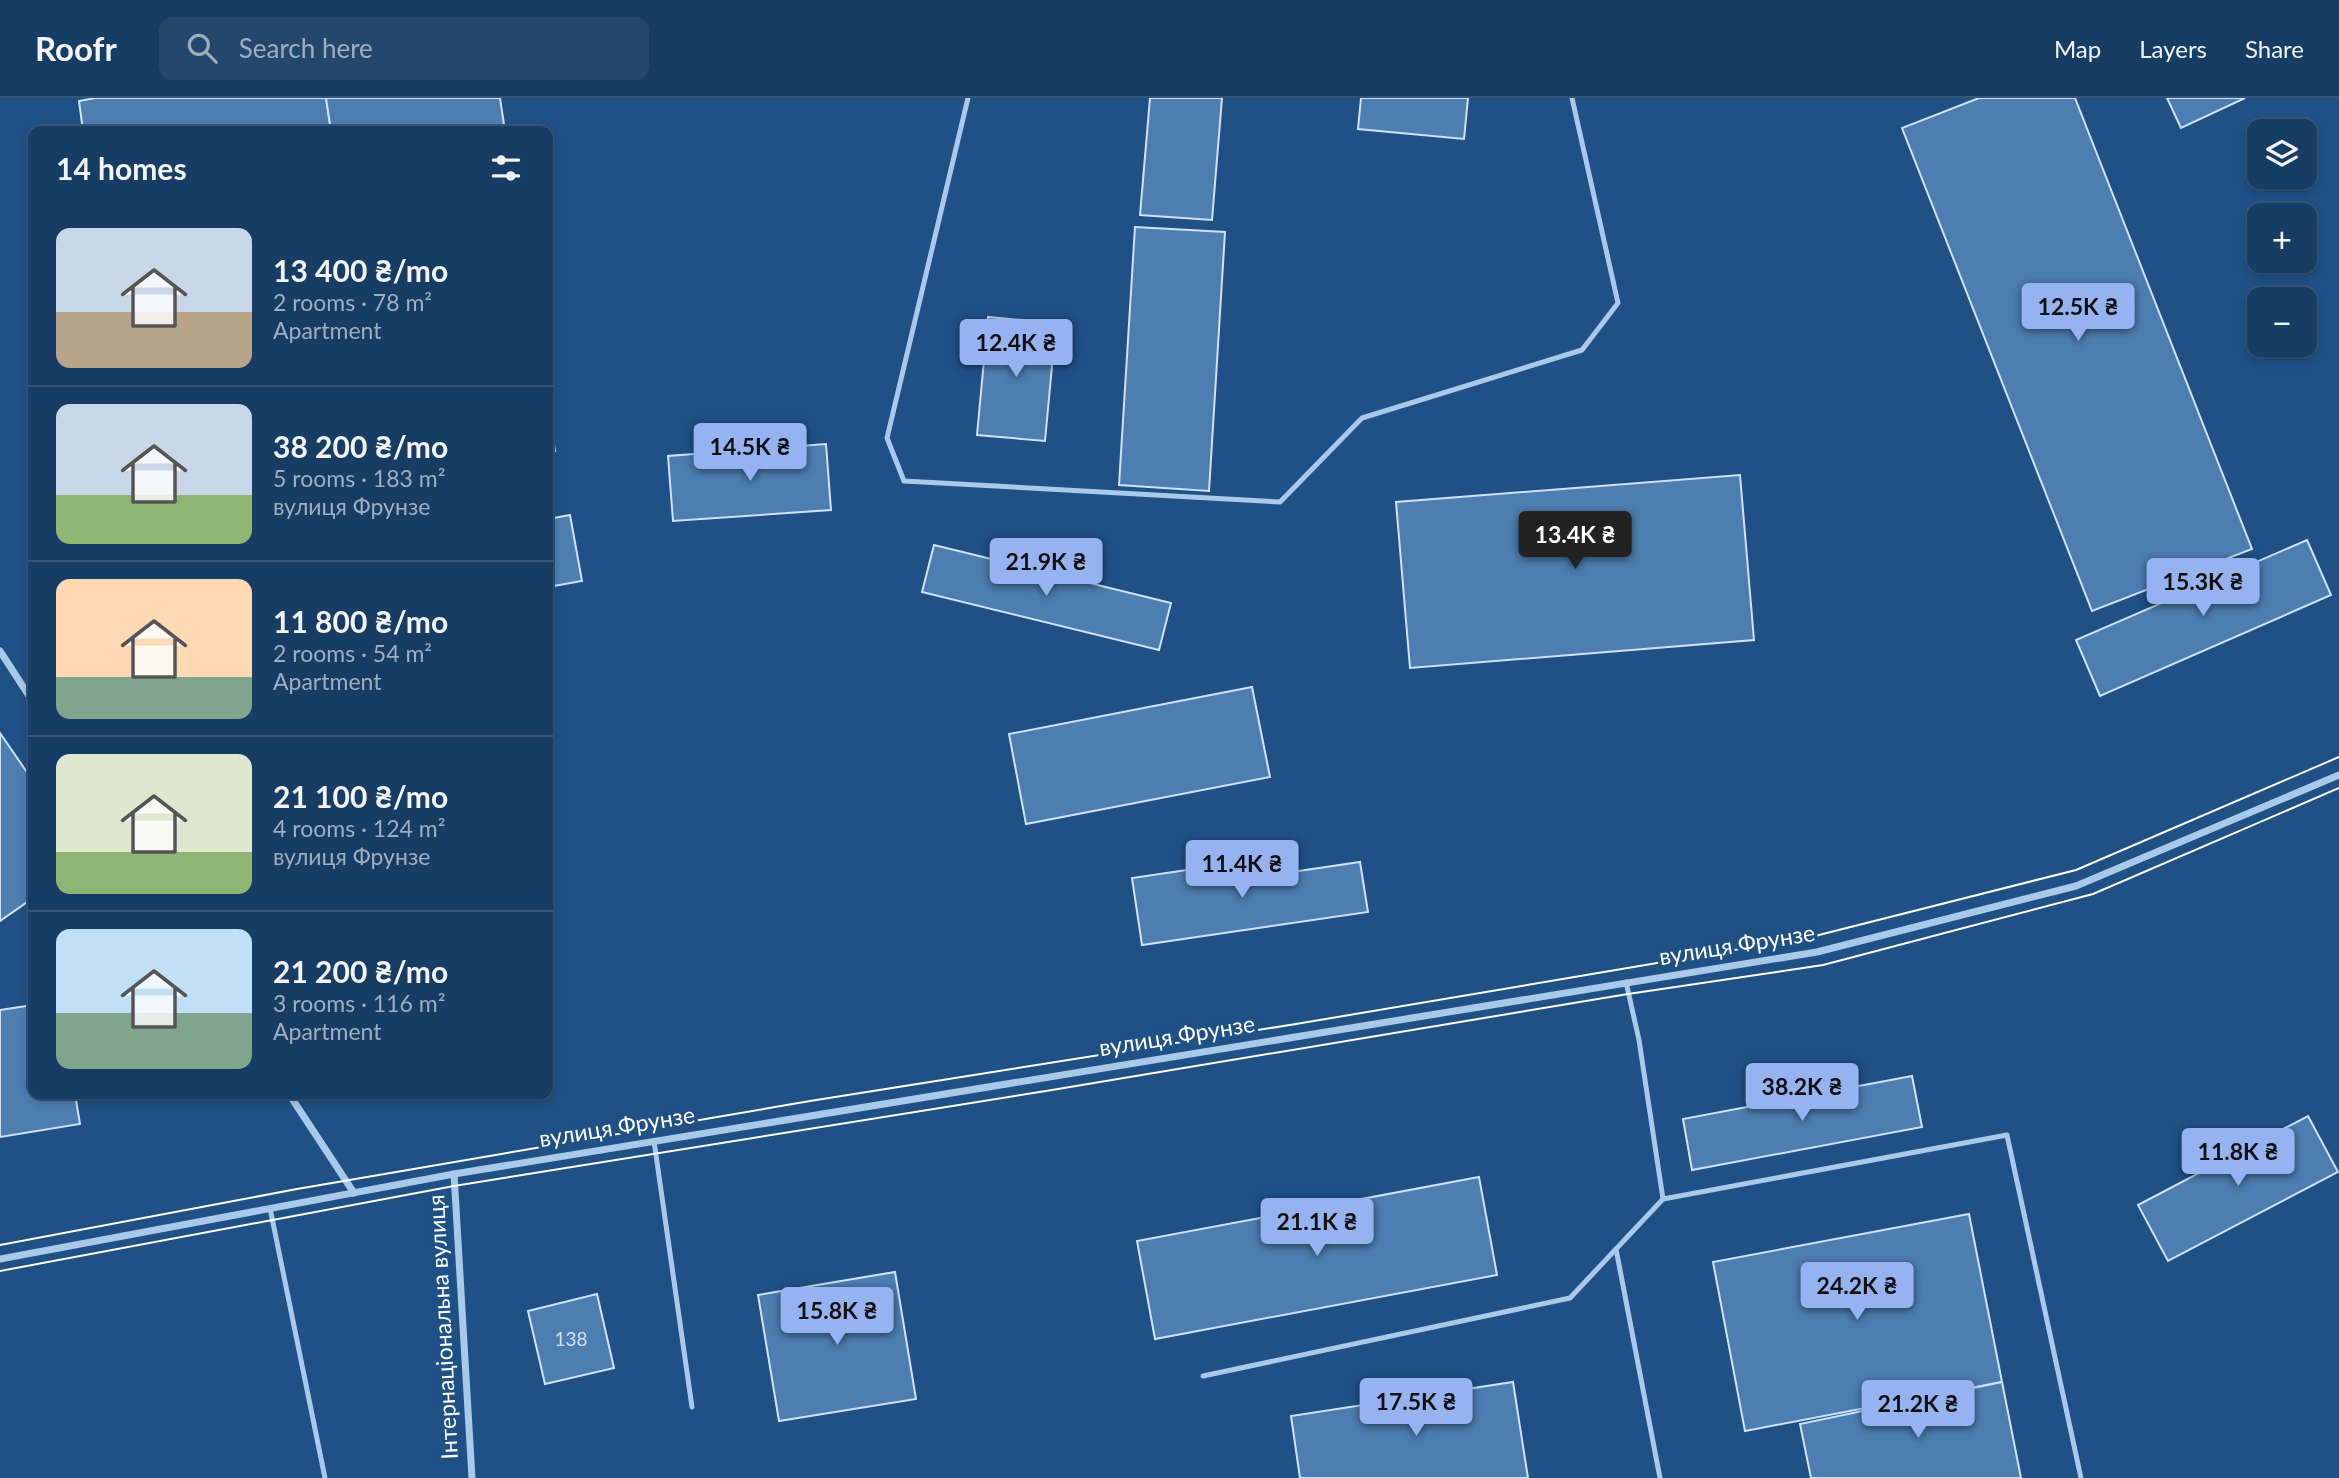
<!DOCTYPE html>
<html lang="en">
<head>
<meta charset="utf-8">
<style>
	:root { --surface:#173d64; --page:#24486d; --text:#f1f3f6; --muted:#9eaebf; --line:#365678; --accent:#95b2f1 }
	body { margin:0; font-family:Lato,sans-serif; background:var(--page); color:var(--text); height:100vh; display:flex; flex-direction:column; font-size:26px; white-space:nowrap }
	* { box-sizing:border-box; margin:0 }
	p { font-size:23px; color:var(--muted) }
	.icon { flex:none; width:38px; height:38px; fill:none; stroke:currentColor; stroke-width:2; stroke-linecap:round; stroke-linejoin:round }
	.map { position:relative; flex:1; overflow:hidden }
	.drawer { position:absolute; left:28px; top:28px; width:525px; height:973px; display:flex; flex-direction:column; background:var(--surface); border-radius:14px; box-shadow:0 4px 10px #0003,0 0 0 2px var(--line) }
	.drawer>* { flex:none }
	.fabs { position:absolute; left:2247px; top:21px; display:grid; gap:14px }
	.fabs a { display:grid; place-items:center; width:70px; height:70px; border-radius:14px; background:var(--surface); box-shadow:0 4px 10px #0003,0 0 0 2px var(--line); font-size:35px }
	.price { position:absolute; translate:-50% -60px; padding:0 16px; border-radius:7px; background:var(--accent); color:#111; font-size:23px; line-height:46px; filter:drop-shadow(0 2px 4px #0008) }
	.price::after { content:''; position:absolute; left:50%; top:42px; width:21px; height:16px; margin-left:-10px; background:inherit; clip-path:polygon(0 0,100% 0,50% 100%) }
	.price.active { background:#222; color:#fff }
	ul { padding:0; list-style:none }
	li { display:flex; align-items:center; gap:21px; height:175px; padding:0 28px }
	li+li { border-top:2px solid var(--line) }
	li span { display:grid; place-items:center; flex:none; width:196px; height:140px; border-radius:14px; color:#555 }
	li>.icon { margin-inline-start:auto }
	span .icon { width:84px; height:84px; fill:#fffc; stroke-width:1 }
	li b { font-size:30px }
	h2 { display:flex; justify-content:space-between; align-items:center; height:84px; padding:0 28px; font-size:30px }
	header { display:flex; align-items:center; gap:42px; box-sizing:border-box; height:98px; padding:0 35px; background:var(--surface); border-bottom:2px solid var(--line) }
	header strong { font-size:33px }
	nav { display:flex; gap:38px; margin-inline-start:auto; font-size:24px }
	.search { width:490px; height:63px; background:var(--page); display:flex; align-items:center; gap:18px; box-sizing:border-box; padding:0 24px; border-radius:14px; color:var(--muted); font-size:26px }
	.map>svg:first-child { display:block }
	.building { fill:#4c7eb1; stroke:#cde2f8; stroke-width:2 }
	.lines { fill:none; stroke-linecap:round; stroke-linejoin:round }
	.lane { stroke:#a9c9ea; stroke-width:5 }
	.street { stroke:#a9c9ea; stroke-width:7 }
	.tram { stroke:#fff; stroke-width:2 }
	.labels { text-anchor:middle; stroke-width:7; stroke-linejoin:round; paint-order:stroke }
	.number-label { font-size:19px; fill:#d2dfec }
	.street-label { font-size:23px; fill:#fff; stroke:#1f5186 }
</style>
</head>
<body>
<header>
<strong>Roofr</strong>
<div class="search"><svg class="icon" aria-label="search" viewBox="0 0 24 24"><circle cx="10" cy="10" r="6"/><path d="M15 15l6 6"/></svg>Search here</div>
<nav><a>Map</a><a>Layers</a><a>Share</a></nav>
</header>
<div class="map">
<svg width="2339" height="1380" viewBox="0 0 2339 1380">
	<rect width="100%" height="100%" fill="#1f5186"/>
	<!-- building -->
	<g class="building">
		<polygon points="95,0 326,0 331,33 83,33 79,3"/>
		<polygon points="326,0 500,0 505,33 331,33"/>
		<polygon points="1150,0 1222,0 1212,122 1140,117"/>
		<polygon points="1361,0 1468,0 1464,41 1358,31"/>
		<polygon points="1979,0 2075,0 2252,451 2092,513 1902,30"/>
		<polygon points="2167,0 2245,0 2181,30"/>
		<polygon points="1135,129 1225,134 1209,393 1119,387"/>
		<polygon points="988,219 1056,225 1045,343 977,337"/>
		<polygon points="548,308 555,353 548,354"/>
		<polygon points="826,346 831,412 673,423 668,358"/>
		<polygon points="1740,377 1754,542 1410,570 1396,404"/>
		<polygon points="570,417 582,483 548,489 548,421"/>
		<polygon points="2307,442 2331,497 2100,598 2076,542"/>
		<polygon points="934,447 1171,505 1159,552 922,494"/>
		<polygon points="1252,589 1270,679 1026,726 1009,636"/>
		<polygon points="0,635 33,683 33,800 0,823"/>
		<polygon points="1360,764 1368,814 1142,847 1132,780 1235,765 1237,782"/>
		<polygon points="33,907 33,996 75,996 80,1026 0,1039 0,912"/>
		<polygon points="1912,978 1922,1029 1692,1072 1683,1021"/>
		<polygon points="2308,1018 2338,1074 2168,1163 2138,1107"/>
		<polygon points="1479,1079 1497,1177 1155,1241 1137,1143"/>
		<polygon points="1969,1116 2002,1284 1745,1333 1713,1164"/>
		<polygon points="895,1174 916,1301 779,1323 758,1197"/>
		<polygon points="597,1196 614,1270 545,1286 528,1213"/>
		<polygon points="1513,1284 1528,1380 1300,1380 1291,1318"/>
		<polygon points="2002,1284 2021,1380 1811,1380 1800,1326"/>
	</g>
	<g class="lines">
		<!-- lane -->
		<g class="lane">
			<polyline points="968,0 887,340 904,383 1280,404 1362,320 1582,252 1618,205 1572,0"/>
			<polyline points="1626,884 1639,942 1663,1101 2007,1037 2081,1380"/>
			<polyline points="654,1043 692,1309"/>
			<polyline points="270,1110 325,1380"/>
			<polyline points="1616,1151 1660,1380"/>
			<polyline points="1203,1278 1570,1200 1663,1101"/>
		</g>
		<!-- street -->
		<g class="street">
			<polyline points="0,553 33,604"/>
			<polyline points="289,996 354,1095"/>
			<polyline points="454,1076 472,1380"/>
			<polyline points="0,1161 454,1076 1817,854 2076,788 2339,677"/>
		</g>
		<!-- tram -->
		<g class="tram">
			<polyline points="0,1147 297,1091 810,1003 1296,926 1811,839 2076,772 2339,659"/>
			<polyline points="0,1173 454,1088 1052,992 1628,896 1823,867 2093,796 2339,690"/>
		</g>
	</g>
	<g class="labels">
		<!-- number labels -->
		<g class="number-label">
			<text x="571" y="1248">138</text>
		</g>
		<!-- street labels -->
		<g class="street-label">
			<text transform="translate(1737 847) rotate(-9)" y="8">вулиця Фрунзе</text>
			<text transform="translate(1177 938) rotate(-9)" y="8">вулиця Фрунзе</text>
			<text transform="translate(617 1029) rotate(-9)" y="8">вулиця Фрунзе</text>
			<text transform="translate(443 1229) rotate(-93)" y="8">Інтернаціональна вулиця</text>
		</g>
	</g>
</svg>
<div class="fabs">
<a><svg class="icon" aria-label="layers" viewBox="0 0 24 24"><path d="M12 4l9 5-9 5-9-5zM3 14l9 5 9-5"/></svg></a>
<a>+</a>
<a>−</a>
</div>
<b class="price" style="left:2078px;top:245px">12.5K ₴</b>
<b class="price" style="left:1016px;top:281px">12.4K ₴</b>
<b class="price" style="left:750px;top:385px">14.5K ₴</b>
<b class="price active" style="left:1575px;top:473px">13.4K ₴</b>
<b class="price" style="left:1046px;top:500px">21.9K ₴</b>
<b class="price" style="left:2203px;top:520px">15.3K ₴</b>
<b class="price" style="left:1242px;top:802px">11.4K ₴</b>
<b class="price" style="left:1802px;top:1025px">38.2K ₴</b>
<b class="price" style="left:2238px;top:1090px">11.8K ₴</b>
<b class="price" style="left:1317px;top:1160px">21.1K ₴</b>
<b class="price" style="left:1857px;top:1224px">24.2K ₴</b>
<b class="price" style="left:837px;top:1249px">15.8K ₴</b>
<b class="price" style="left:1416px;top:1340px">17.5K ₴</b>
<b class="price" style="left:1918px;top:1342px">21.2K ₴</b>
<section class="drawer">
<h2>14 homes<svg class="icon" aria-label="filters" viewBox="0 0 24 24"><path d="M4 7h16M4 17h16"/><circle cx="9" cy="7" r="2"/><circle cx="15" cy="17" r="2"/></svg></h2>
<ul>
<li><span style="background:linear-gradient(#c9d6e8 60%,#b9a48a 0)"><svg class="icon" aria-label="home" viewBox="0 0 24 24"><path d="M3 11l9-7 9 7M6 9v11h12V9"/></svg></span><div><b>13 400 ₴/mo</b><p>2 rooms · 78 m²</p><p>Apartment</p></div></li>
<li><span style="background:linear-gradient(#c9d6e8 65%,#8fb573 0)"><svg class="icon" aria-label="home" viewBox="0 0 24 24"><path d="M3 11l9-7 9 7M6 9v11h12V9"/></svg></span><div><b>38 200 ₴/mo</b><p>5 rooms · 183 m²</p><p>вулиця Фрунзе</p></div></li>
<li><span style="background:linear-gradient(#ffd9b3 70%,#7fa58c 0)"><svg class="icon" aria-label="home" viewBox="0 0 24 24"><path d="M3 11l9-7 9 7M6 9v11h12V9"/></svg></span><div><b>11 800 ₴/mo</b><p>2 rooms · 54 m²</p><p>Apartment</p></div></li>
<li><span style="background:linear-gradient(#dfe7d0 70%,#8fb573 0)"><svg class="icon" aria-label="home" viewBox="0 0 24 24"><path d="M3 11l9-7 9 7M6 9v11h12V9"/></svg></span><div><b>21 100 ₴/mo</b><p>4 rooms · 124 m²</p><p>вулиця Фрунзе</p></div></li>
<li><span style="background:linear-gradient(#bfe0f5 60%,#7fa58c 0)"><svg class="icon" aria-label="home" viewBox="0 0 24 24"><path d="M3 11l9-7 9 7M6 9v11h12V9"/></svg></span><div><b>21 200 ₴/mo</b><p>3 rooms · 116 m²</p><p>Apartment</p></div></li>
</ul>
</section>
</div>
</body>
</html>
